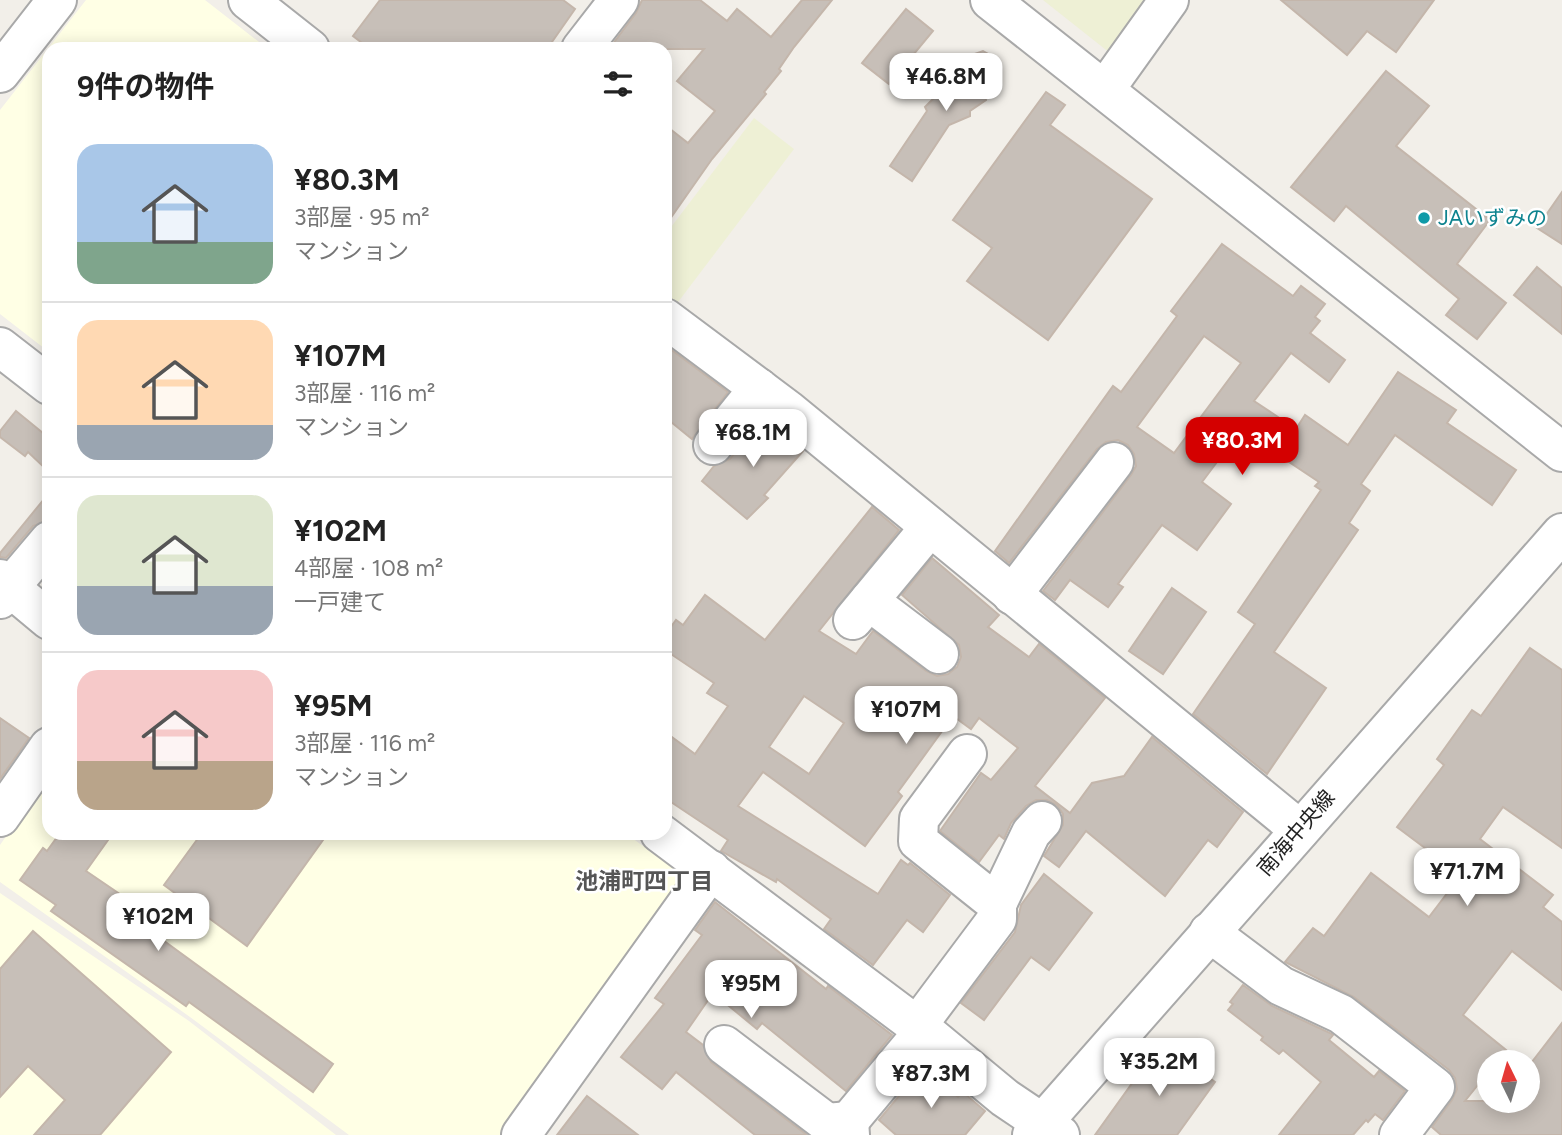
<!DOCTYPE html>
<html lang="ja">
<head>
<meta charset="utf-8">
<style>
	:root { --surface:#fff; --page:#f2f2f2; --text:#222; --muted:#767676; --line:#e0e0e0; --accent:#d40000 }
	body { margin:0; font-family:Figtree,"Noto Sans JP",sans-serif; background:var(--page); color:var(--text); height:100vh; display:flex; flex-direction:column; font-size:26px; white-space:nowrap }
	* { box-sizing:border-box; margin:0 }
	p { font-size:23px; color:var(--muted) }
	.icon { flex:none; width:38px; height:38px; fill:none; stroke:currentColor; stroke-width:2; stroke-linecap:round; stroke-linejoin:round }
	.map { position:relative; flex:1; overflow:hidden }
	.details { position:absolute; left:42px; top:42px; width:630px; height:798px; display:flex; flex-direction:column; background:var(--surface); border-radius:21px; box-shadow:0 4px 18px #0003 }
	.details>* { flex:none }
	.needle { width:46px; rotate:355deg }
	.tools { position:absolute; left:1477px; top:1050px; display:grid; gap:14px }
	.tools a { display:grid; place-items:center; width:63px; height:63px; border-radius:50%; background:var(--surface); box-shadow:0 4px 18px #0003; font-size:35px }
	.price { position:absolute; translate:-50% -60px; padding:0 16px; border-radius:14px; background:#fff; color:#222; font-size:23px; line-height:46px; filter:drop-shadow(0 2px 4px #0008) }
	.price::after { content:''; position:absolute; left:50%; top:42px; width:21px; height:16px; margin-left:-10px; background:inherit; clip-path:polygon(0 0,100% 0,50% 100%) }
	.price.active { background:var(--accent); color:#fff }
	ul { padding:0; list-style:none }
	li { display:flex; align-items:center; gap:21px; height:175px; padding:0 35px }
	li+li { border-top:2px solid var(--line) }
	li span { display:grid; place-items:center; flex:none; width:196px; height:140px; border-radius:21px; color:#555 }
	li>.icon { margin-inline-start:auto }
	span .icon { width:84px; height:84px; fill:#fffc; stroke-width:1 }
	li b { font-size:30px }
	h2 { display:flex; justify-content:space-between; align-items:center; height:84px; padding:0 35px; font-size:30px }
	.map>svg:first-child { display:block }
	.education { fill:#ffffe5 }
	.farmland { fill:#eef0d5 }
	.building { fill:#c7bfb8; stroke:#c4b6ab; stroke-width:2; fill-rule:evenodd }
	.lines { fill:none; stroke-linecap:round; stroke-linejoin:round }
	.minor-casing { stroke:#a9a9a9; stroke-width:42 }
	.minor { stroke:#fff; stroke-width:38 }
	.culture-dot { fill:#0f9aa8; stroke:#fff; stroke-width:2.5 }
	.labels { text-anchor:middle; stroke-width:5; stroke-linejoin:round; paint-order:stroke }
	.culture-label { font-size:21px; fill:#0d838f; stroke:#fff; text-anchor:start }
	.street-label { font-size:21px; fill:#222; stroke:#fff }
	.neighbourhood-label { font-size:23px; font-weight:bold; fill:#555; stroke:#fff }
</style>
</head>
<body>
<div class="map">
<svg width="1562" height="1135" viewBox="0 0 1562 1135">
	<rect width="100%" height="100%" fill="#f2efe9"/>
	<!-- education -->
	<g class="education">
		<polygon points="86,0 205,0 268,49 49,49 49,352 0,314 0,110"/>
		<polygon points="49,775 49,833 625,833 675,869 679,890 501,1135 349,1135 190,1017 0,882 0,845"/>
		<polygon points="0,893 189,1021 336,1135 0,1135"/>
	</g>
	<!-- farmland -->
	<g class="farmland">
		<polygon points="1043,0 1160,0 1115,57"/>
		<polygon points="754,118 794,149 672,310 665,305 665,235"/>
	</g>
	<!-- building -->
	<g class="building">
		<polygon points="380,0 563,0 575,9 547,49 370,49 353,36"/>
		<polygon points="642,0 700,0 727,21 737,9 771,37 802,0 832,0 794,47 779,69 781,71 764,92 766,94 712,159 665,226 665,125 688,143 715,111 677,81 704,49 609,49 636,13"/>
		<polygon points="1281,0 1434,0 1396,52 1367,31 1347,55"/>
		<polygon points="906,9 933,31 889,84 862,63"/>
		<polygon points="983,51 990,55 996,71 983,88 986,100 970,111 970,116 949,125 912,181 890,166 927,111 925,107 934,98 948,94 948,79 966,65 966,57"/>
		<polygon points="1386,71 1429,106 1396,146 1490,220 1457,264 1506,303 1477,339 1446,315 1459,299 1346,206 1334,221 1291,187"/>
		<polygon points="1046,92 1065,105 1050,125 1152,199 1048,340 967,281 992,248 953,220"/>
		<polygon points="1562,192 1562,244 1537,228"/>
		<path d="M1222,244L1293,296L1301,286L1325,304L1315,317L1320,321L1310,333L1345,360L1329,382L1291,353L1254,401L1296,429L1305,415L1348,445L1398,372L1456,410L1447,423L1516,470L1492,505L1395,435L1361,484L1370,491L1349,523L1358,530L1274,652L1326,688L1267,774L1193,714L1255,624L1238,612L1321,490L1315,486L1319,482L1241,430L1202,482L1231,504L1197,550L1162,525L1118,584L1123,587L1108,607L1070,580L1055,600L1043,591L1131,475L1136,466L1134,454L1128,445L1118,440L1106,442L1097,449L1009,563L995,551L1113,386L1121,392L1177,316L1171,311ZM1204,336L1241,363L1174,453L1137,427Z"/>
		<polygon points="1537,267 1562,288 1562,334 1514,295"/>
		<polygon points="665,345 728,392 692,439 665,417"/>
		<polygon points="16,411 49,438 49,472 28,452 25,456 0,437 0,431"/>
		<polygon points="763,418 803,451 764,495 768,498 747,519 702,481 714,466 730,459"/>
		<polygon points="49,493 49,520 33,526 6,558 0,557 0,553"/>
		<path d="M872,507L899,530L819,631L856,654L873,631L926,671L937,676L948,674L957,667L961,657L959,645L902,595L932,558L999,615L988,627L1029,657L1039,644L1105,698L1035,786L1070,813L1092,783L1124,776L1152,737L1243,812L1217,847L1208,840L1165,896L1086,831L1059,867L1044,856L1063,825V814L1057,805L1047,800H1036L1026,806L1011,823L1004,839L999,835L979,862L940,831L981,773L991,780L1018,748L979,718L971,729L953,716L898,792L902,796L865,846L763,772L738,806L878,894L901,860L908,865L910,863L950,895L923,932L907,920L873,965L824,929L831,919L777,879L776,882L721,851L728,840L665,798V732L695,754L728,706L707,693L714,683L665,650V635L676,620L683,625L705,595L765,640ZM804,696L844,723L809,774L769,747Z"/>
		<polygon points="1172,588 1206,612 1163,674 1129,651"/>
		<polygon points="1530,648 1562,670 1562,848 1503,807 1480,839 1553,895 1543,907 1562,922 1562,990 1512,951 1463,1015 1506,1050 1496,1062 1489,1062 1489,1071 1465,1101 1528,1101 1528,1067 1562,1023 1562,1135 1441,1135 1432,1127 1452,1100 1457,1089 1455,1078 1449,1070 1354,997 1285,962 1313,928 1324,936 1371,873 1429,917 1461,875 1397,827 1444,765 1437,759 1472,710 1481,716"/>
		<polygon points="0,718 29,738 0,779"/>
		<polygon points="60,833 113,833 86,871 130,901 123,911 333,1064 313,1092 189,1002 186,1006 51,911 56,905 20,880 43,848 47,851"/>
		<polygon points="202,833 328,833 247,946 164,885"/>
		<polygon points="1044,874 1092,913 1049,970 1031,957 984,1020 961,1003 1015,932 1021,905"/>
		<polygon points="715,902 826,989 828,986 892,1035 846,1091 762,1023 757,1029 713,993 686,1032 703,1045 711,1062 807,1135 755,1135 676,1072 662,1089 621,1057 664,1004 655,998 702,935 695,930"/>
		<polygon points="33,931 171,1052 100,1135 34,1135 65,1100 28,1066 0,1097 0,969"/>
		<polygon points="1243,985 1272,1006 1330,1033 1333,1035 1329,1040 1374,1077 1379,1071 1405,1091 1383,1120 1375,1114 1368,1122 1366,1120 1353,1135 1279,1135 1321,1082 1283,1050 1279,1054 1261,1040 1263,1037 1228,1010 1233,1004 1230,1002"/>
		<polygon points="1161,1043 1215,1082 1177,1135 1095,1135"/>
		<polygon points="922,1068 958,1097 963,1092 985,1111 965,1135 896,1135 879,1120"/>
		<polygon points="587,1096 638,1135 557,1135"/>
	</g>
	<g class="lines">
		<defs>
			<g id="minor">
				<polyline points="248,0 310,49"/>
				<polyline points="990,0 1562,452"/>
				<polyline points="581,49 619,0"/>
				<polyline points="0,73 57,0"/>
				<polyline points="1106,88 1169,0"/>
				<polyline points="665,318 788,410 1300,830"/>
				<polyline points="0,347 49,385"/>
				<polyline points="713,445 759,388"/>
				<polyline points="0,579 49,620"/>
				<polyline points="1012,595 1114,462"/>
				<polyline points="0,599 49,541"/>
				<polyline points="869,601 939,654"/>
				<polyline points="853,620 930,527"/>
				<polyline points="0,817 49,747"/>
				<polyline points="660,833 924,1031 1005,1098 1060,1135"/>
				<polyline points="997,904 1031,833 1042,821"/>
				<polyline points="1209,932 1281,986 1341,1014 1435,1087 1399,1135"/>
				<polyline points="917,1026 997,919 997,904 918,841 919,819 967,754"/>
				<polyline points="724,1045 827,1123 849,1121 850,1135"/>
				<polyline points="849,1121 924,1031"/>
				<polyline points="521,1135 711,870"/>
				<polyline points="1032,1135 1562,533"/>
			</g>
		</defs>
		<!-- minor casing -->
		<use href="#minor" class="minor-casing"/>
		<!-- minor -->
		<use href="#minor" class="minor"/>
	</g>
	<!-- markers -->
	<circle class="culture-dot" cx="1424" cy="218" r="7"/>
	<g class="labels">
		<!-- culture labels -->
		<g class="culture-label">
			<text x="1438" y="225">JAいずみの</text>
		</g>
		<!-- street labels -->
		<g class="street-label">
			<text transform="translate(1296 833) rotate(-49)" y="7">南海中央線</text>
		</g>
		<!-- neighbourhood labels -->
		<g class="neighbourhood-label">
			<text x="644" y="889">池浦町四丁目</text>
		</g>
	</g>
</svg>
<div class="tools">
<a><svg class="needle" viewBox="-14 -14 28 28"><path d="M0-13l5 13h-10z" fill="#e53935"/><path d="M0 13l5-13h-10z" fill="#767676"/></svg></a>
</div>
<b class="price" style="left:946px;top:113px">¥46.8M</b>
<b class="price" style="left:753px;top:469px">¥68.1M</b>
<b class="price active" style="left:1242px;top:477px">¥80.3M</b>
<b class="price" style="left:906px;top:746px">¥107M</b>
<b class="price" style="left:1467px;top:908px">¥71.7M</b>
<b class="price" style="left:158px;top:953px">¥102M</b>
<b class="price" style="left:751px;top:1020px">¥95M</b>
<b class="price" style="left:1159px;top:1098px">¥35.2M</b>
<b class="price" style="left:931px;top:1110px">¥87.3M</b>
<section class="details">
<h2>9件の物件<svg class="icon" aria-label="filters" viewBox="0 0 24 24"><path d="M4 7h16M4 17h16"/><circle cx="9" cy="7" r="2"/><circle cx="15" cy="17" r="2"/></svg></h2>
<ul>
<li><span style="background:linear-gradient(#a9c7e8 70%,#7fa58c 0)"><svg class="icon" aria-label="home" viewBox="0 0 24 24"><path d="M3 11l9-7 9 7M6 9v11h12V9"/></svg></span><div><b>¥80.3M</b><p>3部屋 · 95 m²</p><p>マンション</p></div></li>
<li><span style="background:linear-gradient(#ffd9b3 75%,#9aa5b1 0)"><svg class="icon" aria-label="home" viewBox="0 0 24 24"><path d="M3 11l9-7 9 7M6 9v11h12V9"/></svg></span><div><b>¥107M</b><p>3部屋 · 116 m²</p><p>マンション</p></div></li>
<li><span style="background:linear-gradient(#dfe7d0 65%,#9aa5b1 0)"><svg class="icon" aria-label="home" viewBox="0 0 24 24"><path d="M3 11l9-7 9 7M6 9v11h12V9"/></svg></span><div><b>¥102M</b><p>4部屋 · 108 m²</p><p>一戸建て</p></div></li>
<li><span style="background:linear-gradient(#f6c9c9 65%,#b9a48a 0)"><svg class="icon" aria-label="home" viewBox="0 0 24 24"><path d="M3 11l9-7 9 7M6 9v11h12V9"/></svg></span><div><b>¥95M</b><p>3部屋 · 116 m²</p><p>マンション</p></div></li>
</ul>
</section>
</div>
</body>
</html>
